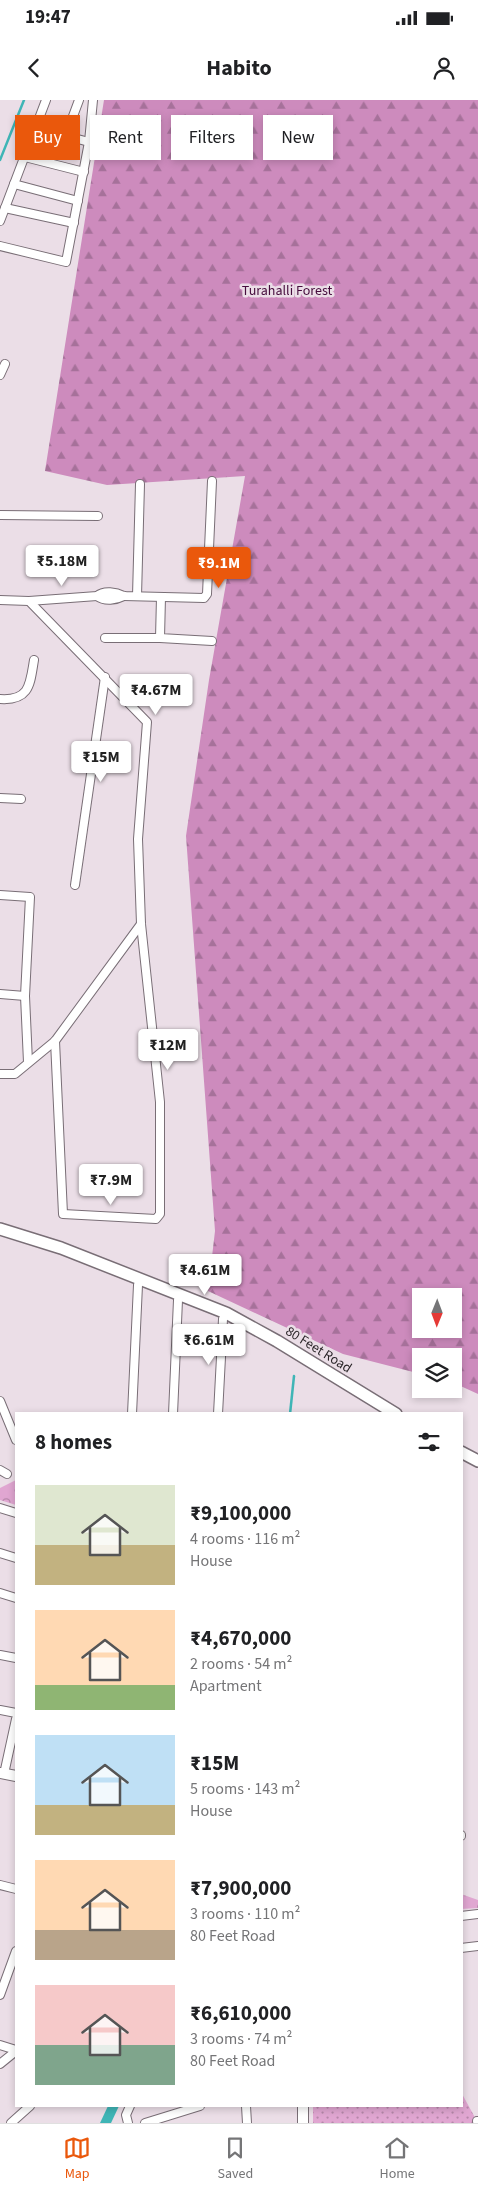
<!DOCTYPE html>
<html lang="en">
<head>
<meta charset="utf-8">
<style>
	:root { --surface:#fff; --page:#f6f6f6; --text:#202124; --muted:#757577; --line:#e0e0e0; --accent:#ea580c }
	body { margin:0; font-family:"Source Sans 3",sans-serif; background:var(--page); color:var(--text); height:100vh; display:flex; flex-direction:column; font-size:19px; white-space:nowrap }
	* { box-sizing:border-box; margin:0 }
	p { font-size:16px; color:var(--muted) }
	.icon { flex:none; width:28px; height:28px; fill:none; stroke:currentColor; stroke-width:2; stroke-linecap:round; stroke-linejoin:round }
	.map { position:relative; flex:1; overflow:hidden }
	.drawer { position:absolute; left:15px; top:1312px; width:448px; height:695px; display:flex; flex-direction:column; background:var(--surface); border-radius:0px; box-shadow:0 2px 8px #0003 }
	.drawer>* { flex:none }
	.hud { position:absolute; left:15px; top:15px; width:449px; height:45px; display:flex; gap:10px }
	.needle { width:32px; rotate:181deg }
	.fabs { position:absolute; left:412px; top:1188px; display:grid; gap:10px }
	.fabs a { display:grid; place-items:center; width:50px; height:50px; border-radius:0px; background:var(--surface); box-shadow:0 2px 8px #0003; font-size:25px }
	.price { position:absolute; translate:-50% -42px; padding:0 11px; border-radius:5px; background:#fff; color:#222; font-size:16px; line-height:32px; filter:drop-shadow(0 1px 2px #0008) }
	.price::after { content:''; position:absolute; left:50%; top:30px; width:15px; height:11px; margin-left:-8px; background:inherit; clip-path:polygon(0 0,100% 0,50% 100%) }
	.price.active { background:var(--accent); color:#fff }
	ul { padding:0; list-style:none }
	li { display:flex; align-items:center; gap:15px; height:125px; padding:0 20px }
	li span { display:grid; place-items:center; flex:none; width:140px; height:100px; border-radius:0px; color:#555 }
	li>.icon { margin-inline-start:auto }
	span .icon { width:60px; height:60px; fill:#fffc; stroke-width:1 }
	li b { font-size:21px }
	h2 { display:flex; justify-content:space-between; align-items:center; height:60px; padding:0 20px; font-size:21px }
	.tag { padding:0 18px; border-radius:0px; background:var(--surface); box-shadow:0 2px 8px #0003; font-size:18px; line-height:45px }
	.tag.active { background:var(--accent); color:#fff }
	.status { display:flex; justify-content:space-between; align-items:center; height:35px; padding:0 25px; background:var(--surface); direction:ltr }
	.status svg { height:14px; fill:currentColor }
	header { display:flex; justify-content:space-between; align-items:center; height:65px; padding:0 20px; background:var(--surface); font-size:22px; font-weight:700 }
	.tabs { display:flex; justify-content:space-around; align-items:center; height:70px; border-top:1px solid var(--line); background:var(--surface); font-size:14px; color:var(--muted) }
	.tabs a { display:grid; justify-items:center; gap:2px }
	.tabs .active { color:var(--accent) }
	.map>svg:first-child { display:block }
	.grass { fill:url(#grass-dots) }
	.forest { fill:url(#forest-firs); fill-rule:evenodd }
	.park { fill:url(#park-crowns) }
	.water { fill:#3fb5b6 }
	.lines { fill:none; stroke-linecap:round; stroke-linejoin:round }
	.stream { stroke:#3fb5b6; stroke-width:2.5 }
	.minor-casing { stroke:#796e76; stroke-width:10 }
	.tertiary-casing { stroke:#796e76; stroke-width:12 }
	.secondary-casing { stroke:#796e76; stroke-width:14 }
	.minor { stroke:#fff; stroke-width:8 }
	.tertiary { stroke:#fff; stroke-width:10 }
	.secondary { stroke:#fff; stroke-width:11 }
	.labels { text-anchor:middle; stroke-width:5; stroke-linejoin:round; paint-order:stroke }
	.park-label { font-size:14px; fill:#460c3d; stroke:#ebdee7 }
	.street-label { font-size:14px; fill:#292427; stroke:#ebdee7 }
</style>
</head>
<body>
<div class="status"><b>19:47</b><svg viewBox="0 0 49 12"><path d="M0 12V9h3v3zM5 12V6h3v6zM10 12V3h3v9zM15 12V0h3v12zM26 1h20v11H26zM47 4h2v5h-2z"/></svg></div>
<header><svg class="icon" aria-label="back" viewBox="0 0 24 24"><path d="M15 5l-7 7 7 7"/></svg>Habito<svg class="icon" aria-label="person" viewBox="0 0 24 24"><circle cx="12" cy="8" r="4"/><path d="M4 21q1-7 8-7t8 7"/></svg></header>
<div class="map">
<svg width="478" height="2023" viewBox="0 0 478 2023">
	<defs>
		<pattern id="grass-dots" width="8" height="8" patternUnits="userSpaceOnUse" patternTransform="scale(1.25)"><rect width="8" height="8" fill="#e0a6d1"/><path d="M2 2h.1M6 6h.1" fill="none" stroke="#b687aa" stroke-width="1.8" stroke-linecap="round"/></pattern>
		<pattern id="forest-firs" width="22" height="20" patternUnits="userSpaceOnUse" patternTransform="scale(1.25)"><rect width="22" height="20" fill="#cd8bbd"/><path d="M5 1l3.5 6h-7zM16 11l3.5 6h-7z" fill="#a6719a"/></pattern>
		<pattern id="park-crowns" width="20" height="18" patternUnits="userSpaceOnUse" patternTransform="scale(1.25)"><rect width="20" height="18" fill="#e0a6d1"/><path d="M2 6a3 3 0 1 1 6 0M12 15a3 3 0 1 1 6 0" fill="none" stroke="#b687aa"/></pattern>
	</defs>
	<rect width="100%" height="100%" fill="#ebdee7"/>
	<!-- grass -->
	<polygon class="grass" points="461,1992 478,2023 313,2023 313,2006 461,2006"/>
	<!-- forest -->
	<path class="forest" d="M104,0H478V1294L454,1283V1256H421V1274L343,1254L208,1191L215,1131L186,736L209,580L245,376L107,385L45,371ZM421,1196H454V1229H421Z"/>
	<!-- park -->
	<g class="park">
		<polygon points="16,1380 16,1405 0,1400 0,1388"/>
		<polygon points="461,1794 478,1800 478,1808 461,1809"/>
	</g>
	<!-- water -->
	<polygon class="water" points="108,2006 119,2006 111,2023 100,2023"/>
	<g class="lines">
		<!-- stream -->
		<g class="stream">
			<polyline points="0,60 24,0"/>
			<polyline points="290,1314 294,1276"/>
		</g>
		<defs>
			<g id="minor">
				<polyline points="36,28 89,42"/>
				<polyline points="66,35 79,0"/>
				<polyline points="25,57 84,72"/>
				<polyline points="14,84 78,101"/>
				<polyline points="5,108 74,123"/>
				<polyline points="0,121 46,0"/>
				<polyline points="0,146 66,162 89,42 93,0"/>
				<polyline points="0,275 5,264"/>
				<polyline points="0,415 98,416"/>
				<path d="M97,496C105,502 116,500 124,496"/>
				<polyline points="137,496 140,384"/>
				<polyline points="161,497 160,538 212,541"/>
				<polyline points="0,500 29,501 147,622 138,739 141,824 160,1002 160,1114 156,1119 63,1114 55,941"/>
				<path d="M29,501L97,496C104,490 116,492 124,496L204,498L207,494L212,381"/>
				<polyline points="105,538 160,538"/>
				<path d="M0,599C30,601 30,584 34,560"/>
				<polyline points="0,698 21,699"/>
				<polyline points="75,785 105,577"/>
				<polyline points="0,795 30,797 25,896 28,962"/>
				<polyline points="0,894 25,896"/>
				<polyline points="0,974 15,974 55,941 141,824"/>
				<polyline points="0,1301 16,1340"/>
				<polyline points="132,1314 138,1185"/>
				<polyline points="173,1314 178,1200"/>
				<polyline points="218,1314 223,1219"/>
				<polyline points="0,1370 7,1374"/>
				<polyline points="0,1408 16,1413"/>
				<polyline points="0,1453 16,1458"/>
				<polyline points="0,1493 16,1498"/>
				<polyline points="0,1555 16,1558"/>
				<polyline points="0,1610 16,1613"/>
				<polyline points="4,1674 16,1619"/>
				<polyline points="461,1735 461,1736"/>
				<polyline points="0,1785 16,1789"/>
				<polyline points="461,1816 478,1814"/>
				<polyline points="461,1848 478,1846"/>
				<polyline points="0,1895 16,1851"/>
				<polyline points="0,1945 16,1950"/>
				<polyline points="0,1964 16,1951"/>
				<polyline points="246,2006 247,2023"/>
				<polyline points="477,2021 478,2021"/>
				<polyline points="11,2023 30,2006"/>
				<polyline points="128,2023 126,2015 130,2006"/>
				<polyline points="145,2023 200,2006"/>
			</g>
			<g id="tertiary">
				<polyline points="0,1673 16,1676"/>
				<polyline points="303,2006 303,2023"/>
			</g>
			<g id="secondary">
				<polyline points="0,1129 61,1148 226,1213 277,1241 396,1314"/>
				<polyline points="461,1352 478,1361"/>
			</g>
		</defs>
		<!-- minor casing -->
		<use href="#minor" class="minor-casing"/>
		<!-- tertiary casing -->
		<use href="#tertiary" class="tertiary-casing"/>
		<!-- secondary casing -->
		<use href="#secondary" class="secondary-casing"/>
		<!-- minor -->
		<use href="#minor" class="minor"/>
		<!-- tertiary -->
		<use href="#tertiary" class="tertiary"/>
		<!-- secondary -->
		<use href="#secondary" class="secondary"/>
	</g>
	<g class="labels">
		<!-- park labels -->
		<g class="park-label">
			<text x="287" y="195">Turahalli Forest</text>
		</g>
		<!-- street labels -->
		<g class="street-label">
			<text transform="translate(319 1249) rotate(32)" y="5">80 Feet Road</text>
		</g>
	</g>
</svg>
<div class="fabs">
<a><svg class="needle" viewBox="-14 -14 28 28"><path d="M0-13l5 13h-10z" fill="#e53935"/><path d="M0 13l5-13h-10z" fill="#757577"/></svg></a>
<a><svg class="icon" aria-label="layers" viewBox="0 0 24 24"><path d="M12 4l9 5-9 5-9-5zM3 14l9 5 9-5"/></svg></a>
</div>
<b class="price" style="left:62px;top:487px">₹5.18M</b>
<b class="price active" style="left:219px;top:489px">₹9.1M</b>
<b class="price" style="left:156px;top:616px">₹4.67M</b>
<b class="price" style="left:101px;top:683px">₹15M</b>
<b class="price" style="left:168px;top:971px">₹12M</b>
<b class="price" style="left:111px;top:1106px">₹7.9M</b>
<b class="price" style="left:205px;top:1196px">₹4.61M</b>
<b class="price" style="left:209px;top:1266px">₹6.61M</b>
<div class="hud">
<a class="tag active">Buy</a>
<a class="tag">Rent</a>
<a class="tag">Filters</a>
<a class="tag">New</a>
</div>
<section class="drawer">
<h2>8 homes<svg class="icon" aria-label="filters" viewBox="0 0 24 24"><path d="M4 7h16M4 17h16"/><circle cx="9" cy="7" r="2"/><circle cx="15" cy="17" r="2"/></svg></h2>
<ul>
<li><span style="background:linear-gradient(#dfe7d0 60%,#c2b280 0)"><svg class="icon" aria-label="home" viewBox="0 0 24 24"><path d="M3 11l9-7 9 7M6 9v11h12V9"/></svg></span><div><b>₹9,100,000</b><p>4 rooms · 116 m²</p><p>House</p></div></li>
<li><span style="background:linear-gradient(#ffd9b3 75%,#8fb573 0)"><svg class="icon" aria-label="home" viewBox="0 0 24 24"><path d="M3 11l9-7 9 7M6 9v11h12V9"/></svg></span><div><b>₹4,670,000</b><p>2 rooms · 54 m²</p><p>Apartment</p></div></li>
<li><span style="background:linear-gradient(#bfe0f5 70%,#c2b280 0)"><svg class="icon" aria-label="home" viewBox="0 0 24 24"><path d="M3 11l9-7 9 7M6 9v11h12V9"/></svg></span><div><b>₹15M</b><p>5 rooms · 143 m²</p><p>House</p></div></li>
<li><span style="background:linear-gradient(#ffd9b3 70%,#b9a48a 0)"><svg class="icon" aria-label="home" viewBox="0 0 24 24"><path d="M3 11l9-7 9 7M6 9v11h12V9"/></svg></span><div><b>₹7,900,000</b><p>3 rooms · 110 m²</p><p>80 Feet Road</p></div></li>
<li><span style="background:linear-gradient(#f6c9c9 60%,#7fa58c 0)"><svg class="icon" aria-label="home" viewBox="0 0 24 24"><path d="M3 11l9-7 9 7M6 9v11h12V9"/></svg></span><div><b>₹6,610,000</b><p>3 rooms · 74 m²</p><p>80 Feet Road</p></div></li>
</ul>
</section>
</div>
<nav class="tabs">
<a class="active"><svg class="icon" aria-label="map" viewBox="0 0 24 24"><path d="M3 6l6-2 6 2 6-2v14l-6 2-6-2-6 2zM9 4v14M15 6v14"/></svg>Map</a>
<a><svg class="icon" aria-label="saved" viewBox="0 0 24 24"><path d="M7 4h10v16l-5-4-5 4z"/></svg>Saved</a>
<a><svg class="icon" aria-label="home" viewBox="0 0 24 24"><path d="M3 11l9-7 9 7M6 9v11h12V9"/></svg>Home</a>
</nav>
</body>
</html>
